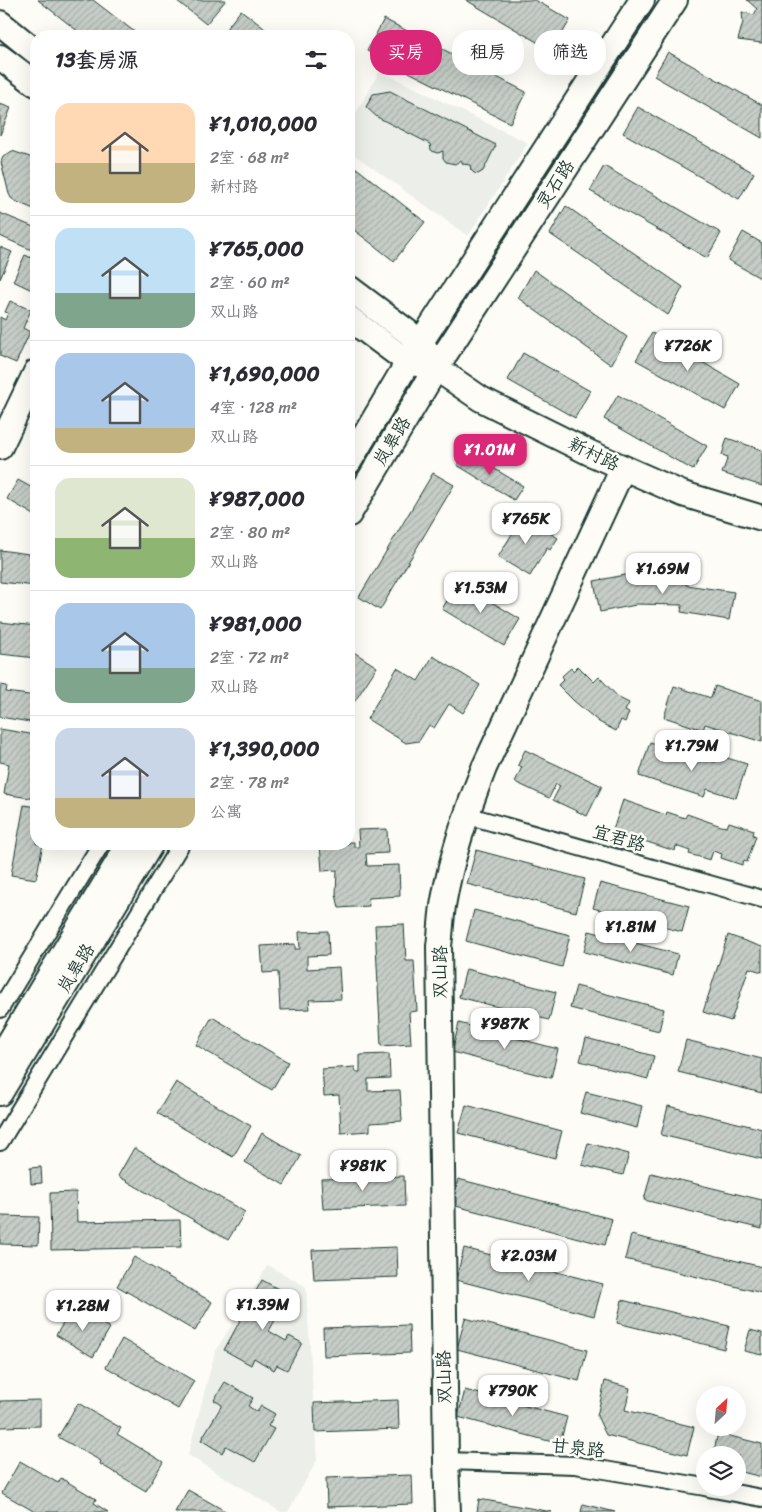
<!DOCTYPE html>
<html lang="zh">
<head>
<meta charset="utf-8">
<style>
	:root { --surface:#fff; --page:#f2f2f3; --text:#2b2b33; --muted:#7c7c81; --line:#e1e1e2; --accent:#db2777 }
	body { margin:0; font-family:Sriracha,"LXGW WenKai TC",sans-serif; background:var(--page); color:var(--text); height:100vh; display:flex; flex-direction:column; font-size:19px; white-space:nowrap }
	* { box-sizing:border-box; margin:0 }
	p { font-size:16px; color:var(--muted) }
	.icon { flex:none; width:28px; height:28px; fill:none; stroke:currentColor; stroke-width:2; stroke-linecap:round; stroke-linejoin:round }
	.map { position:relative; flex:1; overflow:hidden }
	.sheet { position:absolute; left:30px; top:30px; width:325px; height:820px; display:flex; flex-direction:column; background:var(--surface); border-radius:20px; box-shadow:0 5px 20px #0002 }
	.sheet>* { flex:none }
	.top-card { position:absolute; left:370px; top:30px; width:316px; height:45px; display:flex; gap:10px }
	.needle { width:32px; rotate:26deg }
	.fabs { position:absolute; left:696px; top:1386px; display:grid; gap:10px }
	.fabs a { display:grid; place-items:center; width:50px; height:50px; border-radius:50%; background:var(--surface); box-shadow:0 5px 20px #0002; font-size:25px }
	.price { position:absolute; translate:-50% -42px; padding:0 11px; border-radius:10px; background:#fff; color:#222; font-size:16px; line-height:32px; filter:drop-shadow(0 1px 2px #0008) }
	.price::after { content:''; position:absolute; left:50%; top:30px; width:15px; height:11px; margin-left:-8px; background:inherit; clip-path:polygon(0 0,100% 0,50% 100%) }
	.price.active { background:var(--accent); color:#fff }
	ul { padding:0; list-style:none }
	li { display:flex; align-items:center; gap:15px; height:125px; padding:0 25px }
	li+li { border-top:1px solid var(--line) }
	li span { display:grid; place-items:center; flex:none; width:140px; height:100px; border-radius:15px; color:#555 }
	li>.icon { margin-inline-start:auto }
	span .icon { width:60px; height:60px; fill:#fffc; stroke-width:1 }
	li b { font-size:21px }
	h2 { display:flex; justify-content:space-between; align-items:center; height:60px; padding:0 25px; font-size:21px }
	.pill { padding:0 18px; border-radius:20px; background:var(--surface); box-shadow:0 5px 20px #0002; font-size:18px; line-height:45px }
	.pill.active { background:var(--accent); color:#fff }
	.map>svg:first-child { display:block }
	.built { fill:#eceee9 }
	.building { fill:url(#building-hatch); stroke:#1f3d34 }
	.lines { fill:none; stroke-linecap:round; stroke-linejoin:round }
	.street-casing { stroke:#1f3d34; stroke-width:20 }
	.secondary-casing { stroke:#1f3d34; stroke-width:28 }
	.street { stroke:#fdfcf7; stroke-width:16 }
	.secondary { stroke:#fdfcf7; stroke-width:24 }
	.labels { text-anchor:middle; stroke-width:5; stroke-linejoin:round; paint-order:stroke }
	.street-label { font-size:18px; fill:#1f3d34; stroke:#fdfcf7 }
</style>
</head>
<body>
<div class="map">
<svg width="762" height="1512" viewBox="0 0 762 1512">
	<defs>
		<pattern id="building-hatch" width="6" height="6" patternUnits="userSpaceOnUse" patternTransform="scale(1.25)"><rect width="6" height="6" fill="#c6cdc7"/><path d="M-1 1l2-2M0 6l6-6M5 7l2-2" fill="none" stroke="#aab1ac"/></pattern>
	</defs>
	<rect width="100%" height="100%" fill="#fdfcf7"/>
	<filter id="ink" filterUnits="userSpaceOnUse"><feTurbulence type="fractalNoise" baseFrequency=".02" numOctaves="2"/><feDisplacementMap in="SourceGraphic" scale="10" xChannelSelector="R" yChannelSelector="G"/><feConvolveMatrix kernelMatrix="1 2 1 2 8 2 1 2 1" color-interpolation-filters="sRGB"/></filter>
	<g filter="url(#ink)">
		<!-- built -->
		<g class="built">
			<polygon points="380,71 528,143 468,236 349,151 349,125"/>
			<polygon points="268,1265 306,1287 317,1460 288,1512 281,1512 188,1455 215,1352"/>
		</g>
		<!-- building -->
		<g class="building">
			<polygon points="38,0 93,0 140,36 84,36"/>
			<polygon points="176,0 226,0 206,24"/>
			<polygon points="466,0 535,0 570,20 552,51"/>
			<polygon points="747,0 762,0 762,43 738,40 743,22 742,12 754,15 757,9"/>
			<polygon points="241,10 274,36 225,36 222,34"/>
			<polygon points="384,19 526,92 510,123 367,51"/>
			<polygon points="668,52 762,105 762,138 654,76"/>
			<polygon points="390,91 496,145 483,171 478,174 474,173 471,170 470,165 463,164 461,160 455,164 446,162 443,158 443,151 438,153 434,152 431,150 430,144 377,117 366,107 373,94"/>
			<polygon points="0,104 11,108 0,135"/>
			<polygon points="638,107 754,173 739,199 623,133"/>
			<polygon points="12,151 36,159 36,210 15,201 11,198 9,194 1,162 3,157"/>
			<polygon points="350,163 425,222 394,261 349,226 349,165"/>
			<polygon points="604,166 721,233 707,258 590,191"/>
			<polygon points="566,206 683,287 668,315 550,234"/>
			<polygon points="0,213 36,228 36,252 0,236"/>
			<polygon points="743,232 762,243 762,279 728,260"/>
			<polygon points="0,247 12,252 0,279"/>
			<polygon points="25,255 36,260 36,292 13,281"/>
			<polygon points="534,270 627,337 611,365 518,298"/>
			<polygon points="10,301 31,310 23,328 30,332 16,363 0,356 0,317 5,320 8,313 5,312"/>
			<polygon points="652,333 740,384 725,410 636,360"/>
			<polygon points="523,353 590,391 575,418 508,380"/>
			<polygon points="618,395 707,446 693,470 604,419"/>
			<polygon points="727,438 762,450 762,486 722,473 728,457 722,455"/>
			<polygon points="465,451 523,486 514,500 457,465"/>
			<polygon points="433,473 454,485 380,610 359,597"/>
			<polygon points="18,480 36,490 36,516 7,499"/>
			<polygon points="517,513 558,538 550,550 547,548 530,576 498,557 515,529 509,525"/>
			<polygon points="0,550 36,555 36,586 0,582"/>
			<polygon points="630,574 630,578 636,579 635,575 686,576 686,585 734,592 729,620 681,612 682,605 635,604 636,605 600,612 594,581"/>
			<polygon points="458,582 520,619 504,646 442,609"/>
			<polygon points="0,622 36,626 36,658 0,654"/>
			<polygon points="349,649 377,667 349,710"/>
			<polygon points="433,656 480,685 463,713 449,704 434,728 429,725 419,741 406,743 367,719 397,668 418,681"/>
			<polygon points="578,666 594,682 599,677 619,698 629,703 625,711 629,713 625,722 621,720 616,731 599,722 574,701 558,685 564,679 562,676 571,668 573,671"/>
			<polygon points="0,685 7,686 6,692 36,696 36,723 0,717"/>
			<polygon points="674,686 711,698 715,686 762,701 762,742 705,724 703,730 664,717"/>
			<polygon points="0,729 36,735 36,799 4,794 9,764 0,762"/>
			<polygon points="650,742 715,762 717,755 747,764 736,798 707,789 704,797 639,776"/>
			<polygon points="525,750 602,786 587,816 553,800 560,786 556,784 549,798 515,782 522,767 518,765"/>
			<polygon points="623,800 666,815 667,812 685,818 687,814 721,826 727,827 729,822 754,830 753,835 756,836 747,862 743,861 742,865 721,858 722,854 713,851 710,860 689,854 690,851 676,846 675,851 641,840 640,843 612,833"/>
			<polygon points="24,805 36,807 36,844 43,844 36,879 11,875"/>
			<polygon points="387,829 388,853 366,854 367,866 399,865 400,896 368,898 369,906 339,908 336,894 337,870 322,871 320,844 349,844 349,842 354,842 354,847 359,847 358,830"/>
			<polygon points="476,850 585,879 576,912 467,884"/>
			<polygon points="600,883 689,906 682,932 593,908"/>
			<polygon points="474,910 570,935 562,967 466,941"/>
			<polygon points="404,924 406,961 414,961 417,1011 409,1012 411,1044 381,1046 375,925"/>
			<polygon points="328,931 329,955 307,956 307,969 339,967 341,999 309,1000 310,1009 280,1010 278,972 263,973 261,946 295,944 295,949 300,949 299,932"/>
			<polygon points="589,931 678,954 673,975 584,952"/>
			<polygon points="728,935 762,947 762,972 749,968 731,1021 703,1012"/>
			<polygon points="466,969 556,992 549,1020 459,997"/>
			<polygon points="576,986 664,1009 659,1031 570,1008"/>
			<polygon points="212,1017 288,1062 272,1090 196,1045"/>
			<polygon points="459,1023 558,1049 551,1078 452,1052"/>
			<polygon points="586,1038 654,1056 648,1079 580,1061"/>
			<polygon points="686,1040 762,1059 762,1093 678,1072"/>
			<polygon points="389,1054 390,1078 368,1079 368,1091 400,1090 402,1121 370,1123 370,1131 341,1133 339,1095 324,1096 322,1069 355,1067 356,1072 360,1072 360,1055"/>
			<polygon points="176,1082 251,1126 233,1157 157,1113"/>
			<polygon points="586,1092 642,1106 637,1128 580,1113"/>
			<polygon points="466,1105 562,1131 555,1158 458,1133"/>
			<polygon points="668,1106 762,1129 762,1159 661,1135"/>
			<polygon points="262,1133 301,1156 284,1185 245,1162"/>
			<polygon points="588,1143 629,1154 623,1175 582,1165"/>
			<polygon points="134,1148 245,1212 228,1240 118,1176"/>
			<polygon points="41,1167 42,1183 31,1184 30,1168"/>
			<polygon points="651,1173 762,1200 762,1229 644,1200"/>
			<polygon points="404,1176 405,1206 323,1209 321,1179"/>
			<polygon points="458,1179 612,1219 605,1245 452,1205"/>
			<polygon points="76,1192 77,1222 180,1220 181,1247 51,1250 50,1193"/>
			<polygon points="0,1216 39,1217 38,1245 0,1244"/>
			<polygon points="631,1235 762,1267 762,1293 625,1259"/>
			<polygon points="397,1247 398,1277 314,1280 312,1250"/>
			<polygon points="464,1248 603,1284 594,1316 456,1280"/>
			<polygon points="134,1257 212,1302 195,1331 117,1286"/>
			<polygon points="262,1280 289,1295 269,1331 286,1341 289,1336 302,1343 287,1370 277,1365 274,1370 254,1358 251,1365 224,1350"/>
			<polygon points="622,1300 729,1326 724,1349 617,1323"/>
			<polygon points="73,1307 110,1328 93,1357 56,1335"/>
			<polygon points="465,1318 587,1350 579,1381 457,1349"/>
			<polygon points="409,1325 410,1353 324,1356 323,1328"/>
			<polygon points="750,1330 762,1333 762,1355 744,1351"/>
			<polygon points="122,1339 194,1381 178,1409 106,1367"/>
			<polygon points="605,1381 630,1388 625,1410 694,1427 687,1455 606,1435 597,1416"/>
			<polygon points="225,1382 253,1398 248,1406 257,1412 261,1406 275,1414 268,1426 274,1429 255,1462 226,1446 222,1453 201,1440 222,1405 214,1400"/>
			<polygon points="465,1390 567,1417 560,1444 458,1417"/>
			<polygon points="40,1400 40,1426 0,1427 0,1401"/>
			<polygon points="398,1400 399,1429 315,1432 314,1403"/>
			<polygon points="78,1403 121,1428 117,1434 163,1462 146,1491 100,1464 101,1461 58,1437"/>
			<polygon points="718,1433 762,1444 762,1477 738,1471 738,1455 713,1455"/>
			<polygon points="20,1461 58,1483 61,1478 96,1499 94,1503 108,1512 35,1512 2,1493"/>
			<polygon points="412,1475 413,1504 327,1507 326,1478"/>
			<polygon points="188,1490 227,1512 175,1512"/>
			<polygon points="479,1499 552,1512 477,1512"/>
			<polygon points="583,1504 615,1512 581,1512"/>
		</g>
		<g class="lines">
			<defs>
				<g id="street">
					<polyline points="466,815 762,899"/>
					<polyline points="0,1009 101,844"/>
					<polyline points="0,1142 181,844"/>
					<polyline points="446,1461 575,1465 705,1487"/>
					<polyline points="708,1488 762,1498"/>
				</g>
				<g id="secondary">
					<polyline points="0,23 36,52"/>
					<polyline points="0,57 36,84"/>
					<polyline points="349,288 421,342 429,355"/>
					<polyline points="349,318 408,362 436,368 481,399 590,453 683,494 762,518"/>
					<polyline points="0,447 36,372"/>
					<polyline points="349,462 408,362 642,0"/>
					<polyline points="349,514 436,368 675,0"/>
					<polyline points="0,1058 129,844"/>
					<polyline points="0,1093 151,844"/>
					<path d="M448,1512L446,1461L439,946C441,931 441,915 444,900C452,854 467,811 484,768L623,468"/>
				</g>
			</defs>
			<!-- street casing -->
			<use href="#street" class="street-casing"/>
			<!-- secondary casing -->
			<use href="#secondary" class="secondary-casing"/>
			<!-- street -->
			<use href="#street" class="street"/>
			<!-- secondary -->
			<use href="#secondary" class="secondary"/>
		</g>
	</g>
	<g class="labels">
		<!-- street labels -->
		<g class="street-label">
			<text transform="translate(555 184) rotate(-57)" y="6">灵石路</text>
			<text transform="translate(392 441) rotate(-59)" y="6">岚皋路</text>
			<text transform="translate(594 454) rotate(26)" y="6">新村路</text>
			<text transform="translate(619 838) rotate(16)" y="6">宜君路</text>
			<text transform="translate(76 968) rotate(-59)" y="6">岚皋路</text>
			<text transform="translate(440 972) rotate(-90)" y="6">双山路</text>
			<text transform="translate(444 1377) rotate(-91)" y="6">双山路</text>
			<text transform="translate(578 1448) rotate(6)" y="6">甘泉路</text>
		</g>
	</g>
</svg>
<div class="fabs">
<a><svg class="needle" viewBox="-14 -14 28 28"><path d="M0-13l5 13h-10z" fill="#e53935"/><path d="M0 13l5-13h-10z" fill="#7c7c81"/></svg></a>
<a><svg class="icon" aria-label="layers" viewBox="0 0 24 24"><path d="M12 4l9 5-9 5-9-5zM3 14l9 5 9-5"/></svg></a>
</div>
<b class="price" style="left:688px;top:372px">¥726K</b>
<b class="price active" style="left:490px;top:476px">¥1.01M</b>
<b class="price" style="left:526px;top:545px">¥765K</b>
<b class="price" style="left:663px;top:595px">¥1.69M</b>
<b class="price" style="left:481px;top:614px">¥1.53M</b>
<b class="price" style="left:692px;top:772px">¥1.79M</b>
<b class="price" style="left:631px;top:953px">¥1.81M</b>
<b class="price" style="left:505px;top:1050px">¥987K</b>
<b class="price" style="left:363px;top:1192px">¥981K</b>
<b class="price" style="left:529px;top:1282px">¥2.03M</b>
<b class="price" style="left:263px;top:1331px">¥1.39M</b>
<b class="price" style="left:83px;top:1332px">¥1.28M</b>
<b class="price" style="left:513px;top:1417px">¥790K</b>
<div class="top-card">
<a class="pill active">买房</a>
<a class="pill">租房</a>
<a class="pill">筛选</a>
</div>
<section class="sheet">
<h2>13套房源<svg class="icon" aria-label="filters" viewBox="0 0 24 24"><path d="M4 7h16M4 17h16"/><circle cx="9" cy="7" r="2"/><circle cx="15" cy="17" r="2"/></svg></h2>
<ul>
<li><span style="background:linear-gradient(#ffd9b3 60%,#c2b280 0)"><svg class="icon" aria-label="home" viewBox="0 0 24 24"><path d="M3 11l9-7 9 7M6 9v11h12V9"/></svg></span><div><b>¥1,010,000</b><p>2室 · 68 m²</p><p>新村路</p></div></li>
<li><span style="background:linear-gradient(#bfe0f5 65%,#7fa58c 0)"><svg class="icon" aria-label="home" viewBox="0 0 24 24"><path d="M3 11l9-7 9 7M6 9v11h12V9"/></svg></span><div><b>¥765,000</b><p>2室 · 60 m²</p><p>双山路</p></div></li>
<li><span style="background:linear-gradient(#a9c7e8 75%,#c2b280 0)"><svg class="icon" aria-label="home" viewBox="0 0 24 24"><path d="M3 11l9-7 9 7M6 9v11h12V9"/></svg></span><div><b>¥1,690,000</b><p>4室 · 128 m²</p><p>双山路</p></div></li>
<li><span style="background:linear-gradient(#dfe7d0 60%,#8fb573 0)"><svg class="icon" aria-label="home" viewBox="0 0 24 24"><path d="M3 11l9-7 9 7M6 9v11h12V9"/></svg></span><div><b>¥987,000</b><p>2室 · 80 m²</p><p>双山路</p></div></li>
<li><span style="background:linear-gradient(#a9c7e8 65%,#7fa58c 0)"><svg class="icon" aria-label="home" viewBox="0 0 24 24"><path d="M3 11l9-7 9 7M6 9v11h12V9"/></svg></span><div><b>¥981,000</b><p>2室 · 72 m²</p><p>双山路</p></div></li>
<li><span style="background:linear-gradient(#c9d6e8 70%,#c2b280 0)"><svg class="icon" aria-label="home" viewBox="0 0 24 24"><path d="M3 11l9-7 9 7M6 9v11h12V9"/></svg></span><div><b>¥1,390,000</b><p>2室 · 78 m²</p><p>公寓</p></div></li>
</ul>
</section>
</div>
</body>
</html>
